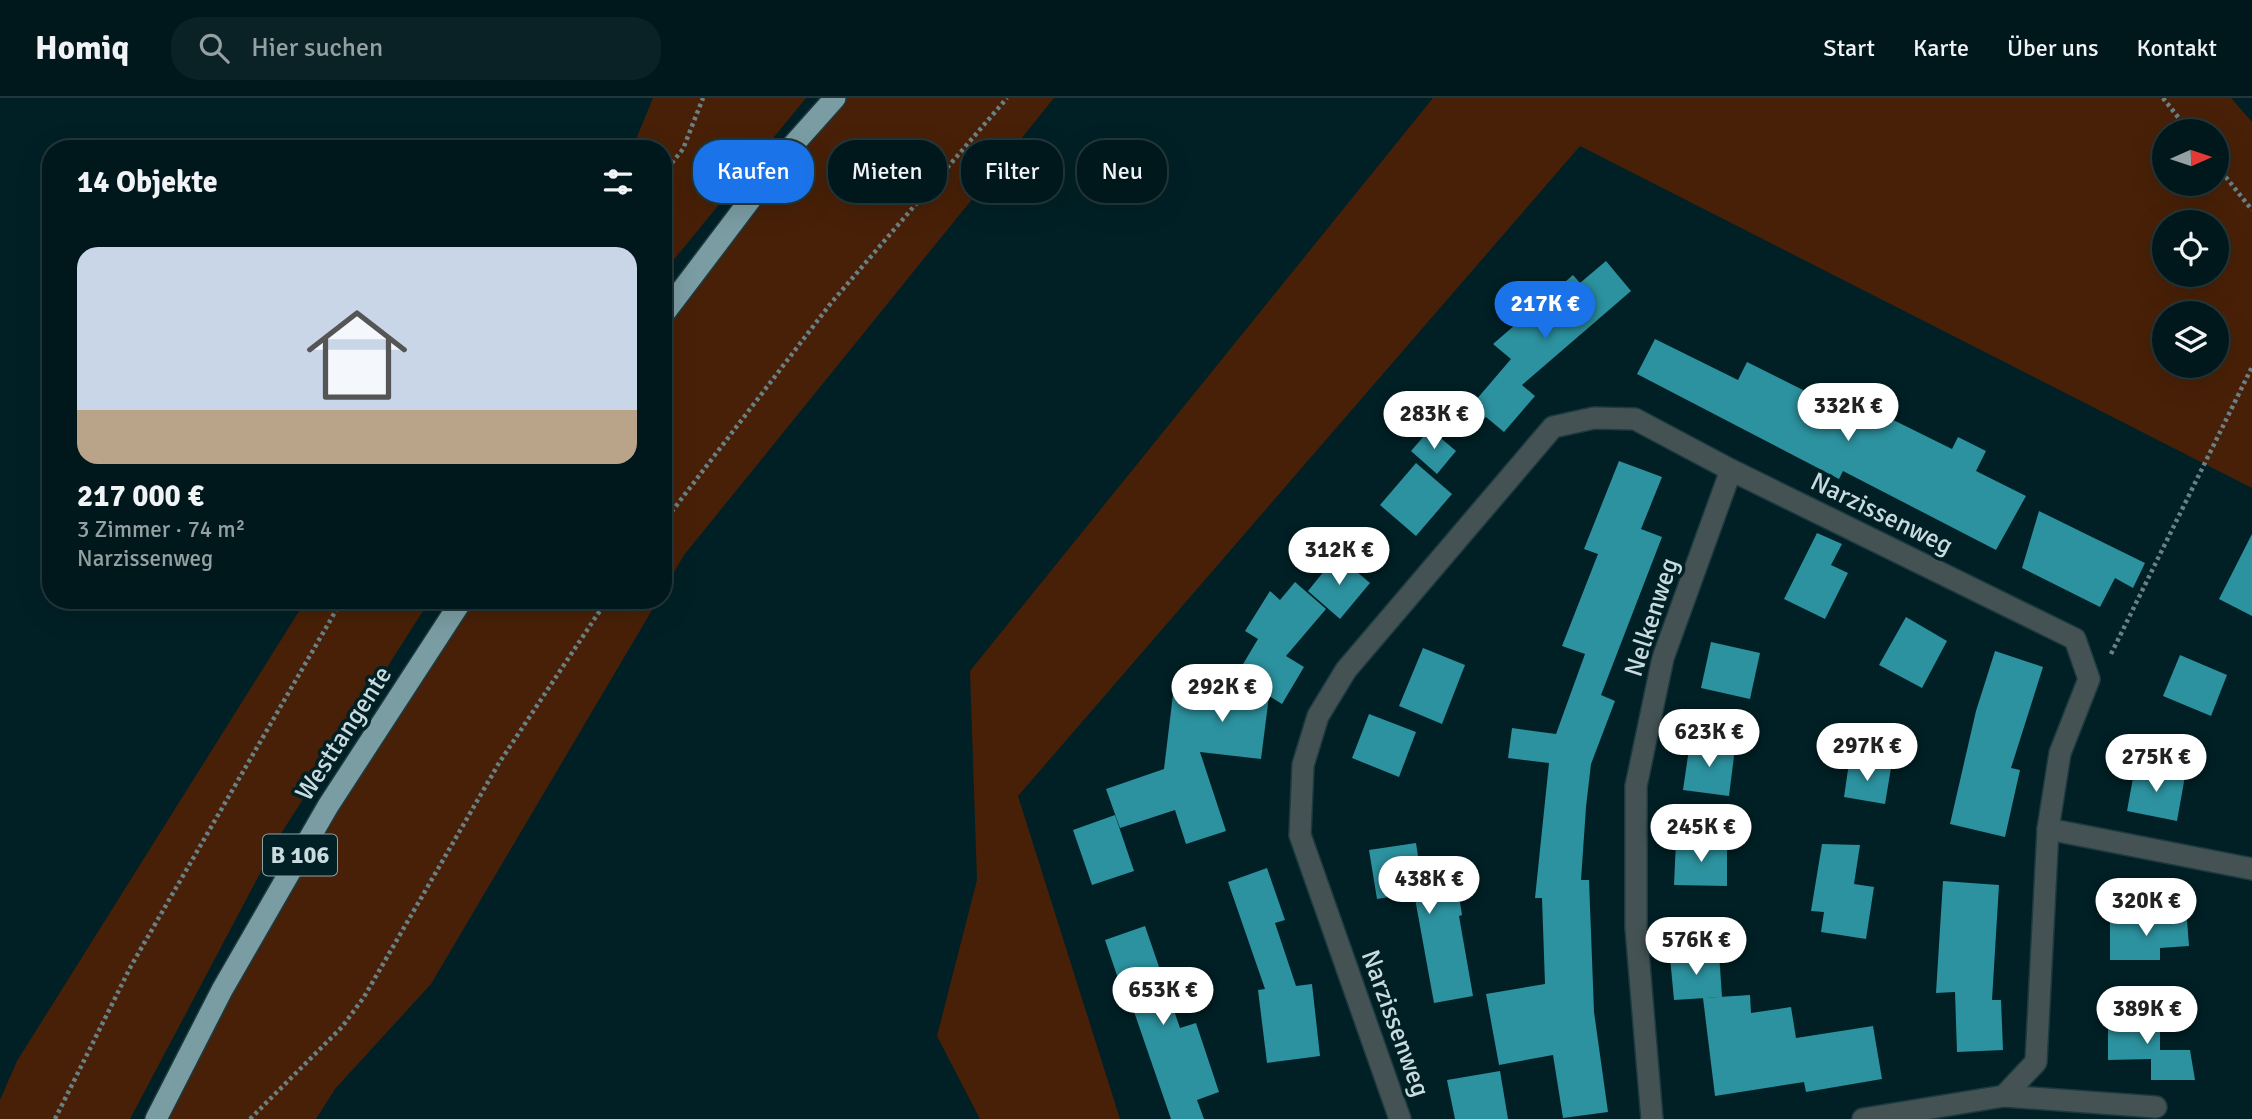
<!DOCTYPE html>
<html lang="de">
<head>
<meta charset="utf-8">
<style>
	:root { --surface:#00181c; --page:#0a2125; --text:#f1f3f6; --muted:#95a0a3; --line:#22373b; --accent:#1a73e8 }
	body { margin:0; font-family:Signika,sans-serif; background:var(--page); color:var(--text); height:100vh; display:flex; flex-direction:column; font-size:26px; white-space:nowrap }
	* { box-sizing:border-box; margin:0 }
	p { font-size:23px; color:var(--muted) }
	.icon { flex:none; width:38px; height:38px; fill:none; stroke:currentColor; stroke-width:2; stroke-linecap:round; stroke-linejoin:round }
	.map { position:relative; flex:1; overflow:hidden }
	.drawer { position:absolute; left:42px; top:42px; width:630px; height:469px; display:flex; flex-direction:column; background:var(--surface); border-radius:28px; box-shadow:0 7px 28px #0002,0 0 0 2px var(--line) }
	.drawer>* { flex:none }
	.guide { position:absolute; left:693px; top:42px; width:665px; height:63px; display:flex; gap:14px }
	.needle { width:46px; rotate:87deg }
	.buttons { position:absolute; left:2152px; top:21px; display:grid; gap:14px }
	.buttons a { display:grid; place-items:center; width:77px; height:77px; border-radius:50%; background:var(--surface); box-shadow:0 7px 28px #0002,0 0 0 2px var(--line); font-size:35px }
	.price { position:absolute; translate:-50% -60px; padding:0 16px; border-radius:24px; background:#fff; color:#222; font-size:23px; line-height:46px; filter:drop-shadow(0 2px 4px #0008) }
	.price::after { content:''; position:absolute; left:50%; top:42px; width:21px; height:16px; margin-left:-10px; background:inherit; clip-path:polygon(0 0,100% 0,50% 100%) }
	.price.selected { background:var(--accent); color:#fff }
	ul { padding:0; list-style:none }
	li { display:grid; align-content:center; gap:14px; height:371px; padding:0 35px }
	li+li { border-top:2px solid var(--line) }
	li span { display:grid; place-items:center; height:217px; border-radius:21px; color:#555 }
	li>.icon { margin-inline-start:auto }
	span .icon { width:126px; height:126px; fill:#fffc; stroke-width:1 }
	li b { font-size:30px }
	h2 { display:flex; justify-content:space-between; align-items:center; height:84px; padding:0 35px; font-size:30px }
	.chip { padding:0 24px; border-radius:28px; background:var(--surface); box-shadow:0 7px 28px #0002,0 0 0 2px var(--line); font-size:24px; line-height:63px }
	.chip.selected { background:var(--accent); color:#fff }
	header { display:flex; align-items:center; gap:42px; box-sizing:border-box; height:98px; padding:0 35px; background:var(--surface); border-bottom:2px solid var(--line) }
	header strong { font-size:33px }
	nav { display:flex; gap:38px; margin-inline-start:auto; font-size:24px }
	.search { width:490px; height:63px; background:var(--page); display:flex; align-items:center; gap:18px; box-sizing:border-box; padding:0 24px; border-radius:28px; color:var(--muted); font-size:26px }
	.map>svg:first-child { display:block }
	.green { fill:#482007; fill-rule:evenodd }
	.building { fill:#2c929f }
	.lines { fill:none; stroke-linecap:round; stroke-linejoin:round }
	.minor-casing { stroke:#1c3a3f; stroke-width:24 }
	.highway-casing { stroke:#1c3a3f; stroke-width:24 }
	.path { stroke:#698185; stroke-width:4.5; stroke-dasharray:3.5 3.5; stroke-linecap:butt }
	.minor { stroke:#445254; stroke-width:21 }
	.highway { stroke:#7a9da3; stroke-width:21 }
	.labels { text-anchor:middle; stroke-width:7; stroke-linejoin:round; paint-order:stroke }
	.shield { fill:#002025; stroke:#8da3a6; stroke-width:2 }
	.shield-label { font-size:24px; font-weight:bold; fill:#c9dbde }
	.street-label { font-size:26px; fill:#c9dbde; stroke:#002025 }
</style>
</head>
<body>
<header>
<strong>Homiq</strong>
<div class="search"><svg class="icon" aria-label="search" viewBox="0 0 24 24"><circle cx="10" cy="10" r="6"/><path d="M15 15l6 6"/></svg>Hier suchen</div>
<nav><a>Start</a><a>Karte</a><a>Über uns</a><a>Kontakt</a></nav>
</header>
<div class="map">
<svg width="2252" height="1021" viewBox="0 0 2252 1021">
	<rect width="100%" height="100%" fill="#002025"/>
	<!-- green -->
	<g class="green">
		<polygon points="653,0 806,0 663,175 663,51 632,51"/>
		<polygon points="835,0 1054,0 684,457 663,493 663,217"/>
		<path d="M1433,0H2231L2252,24V390L1580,48L1018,698L1120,1021H980L937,938L977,782L970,573ZM2217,33V86H2165V33ZM2217,124V177H2165V124ZM2165,215H2217V268H2165Z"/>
		<polygon points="306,502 430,502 282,734 130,1021 0,1021 0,1002 17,963"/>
		<polygon points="462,502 658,502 431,886 335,991 316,1021 156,1021 222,892"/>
	</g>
	<!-- building -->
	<g class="building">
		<polygon points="1606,163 1631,193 1522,287 1535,298 1504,334 1486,319 1476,328 1464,316 1511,261 1493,246 1573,177 1580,185"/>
		<polygon points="1655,241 1738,282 1747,264 1805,293 1801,299 1861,329 1871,311 1952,351 1958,339 1986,353 1976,373 2026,398 1996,452 1843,373 1839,381 1637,276"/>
		<polygon points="1430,331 1456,353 1437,376 1411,353"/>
		<polygon points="1619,363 1662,379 1641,431 1662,439 1601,597 1615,603 1591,666 1586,709 1581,782 1589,782 1594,914 1608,1014 1563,1020 1553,957 1499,967 1486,896 1545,886 1542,800 1535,800 1549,665 1508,660 1512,630 1556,636 1585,556 1562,548 1598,456 1584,451"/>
		<polygon points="1416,365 1452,396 1416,438 1380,407"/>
		<polygon points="2039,413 2145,465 2133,490 2115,480 2100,509 2022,470"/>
		<polygon points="1817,435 1842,446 1831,467 1848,475 1825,521 1784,501"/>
		<polygon points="2252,436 2252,518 2219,501"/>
		<polygon points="1337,457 1370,485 1340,521 1308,493"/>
		<polygon points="1295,484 1326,511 1286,558 1304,569 1282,606 1269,598 1261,661 1200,654 1226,733 1186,746 1175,712 1120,730 1106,691 1164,671 1175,580 1183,604 1218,608 1258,541 1245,533 1270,493 1280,502"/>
		<polygon points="1906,519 1947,543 1922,590 1879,567"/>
		<polygon points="1711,544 1760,555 1750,601 1701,590"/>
		<polygon points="1423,550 1465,567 1442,626 1399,608"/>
		<polygon points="1995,553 2043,569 2011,670 2020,672 2005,739 1950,726 1976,613"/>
		<polygon points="2180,557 2227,577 2211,618 2163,598"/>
		<polygon points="1369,616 1416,634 1399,679 1352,660"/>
		<polygon points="1690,644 1735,650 1729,698 1683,692"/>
		<polygon points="1849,665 1891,670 1885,706 1844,699"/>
		<polygon points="2135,669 2185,678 2177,723 2127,713"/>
		<polygon points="1115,717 1134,773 1092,787 1073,732"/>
		<polygon points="1676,743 1727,744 1727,788 1674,787"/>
		<polygon points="1416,745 1421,778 1455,773 1462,817 1459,818 1473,898 1434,905 1414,795 1377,801 1369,752"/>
		<polygon points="1822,746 1860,747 1854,786 1874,789 1866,841 1821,834 1824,814 1811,813"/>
		<polygon points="1267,770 1285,822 1275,825 1296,888 1312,886 1320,958 1267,965 1258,892 1265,891 1228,784"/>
		<polygon points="1943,783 1999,787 1992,902 2001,902 2003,952 1957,954 1955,894 1936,895"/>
		<polygon points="2110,821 2187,822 2189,848 2160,850 2160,862 2110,862"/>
		<polygon points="1145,828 1180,930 1196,925 1219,994 1197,1002 1204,1021 1171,1021 1130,902 1126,904 1105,842"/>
		<polygon points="1719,855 1722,899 1674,902 1670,859"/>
		<polygon points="1750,897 1751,915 1791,909 1796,940 1873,928 1882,981 1806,994 1804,984 1715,998 1703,900"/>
		<polygon points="2108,915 2160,915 2160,952 2190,952 2195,982 2151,982 2151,961 2108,962"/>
		<polygon points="1500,973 1508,1021 1455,1021 1447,982"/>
	</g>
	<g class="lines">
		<defs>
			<g id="minor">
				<polyline points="2048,731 2252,771"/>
				<polyline points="2004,998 2156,1009"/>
				<polyline points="1400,1021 1300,737 1303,667 1318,618 1346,572 1553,329 1594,320 1635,321 1731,372 2075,541 2089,581 2060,655 2048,731 2036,964 2004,998 1863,1021"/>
				<polyline points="1652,1021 1636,830 1636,688 1663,560 1731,372"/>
			</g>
			<g id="highway">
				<polyline points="663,217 785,56 835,0"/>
				<polyline points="156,1021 222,892 328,708 462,502"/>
			</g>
		</defs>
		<!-- minor casing -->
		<use href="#minor" class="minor-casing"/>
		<!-- highway casing -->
		<use href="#highway" class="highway-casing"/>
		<!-- path -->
		<g class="path">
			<polyline points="2163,0 2189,33"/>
			<polyline points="2217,68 2252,112"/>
			<polyline points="663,76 683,51 703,0"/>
			<polyline points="663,425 831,205 1007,0"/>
			<polyline points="2111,556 2252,269"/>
			<polyline points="55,1021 131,868 342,502"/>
			<polyline points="250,1021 342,929 364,899 499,665 607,502"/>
		</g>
		<!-- minor -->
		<use href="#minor" class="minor"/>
		<!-- highway -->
		<use href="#highway" class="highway"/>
	</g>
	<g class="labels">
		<!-- shield labels -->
		<rect class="shield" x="263" y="736.5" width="74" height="41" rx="5"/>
		<g class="shield-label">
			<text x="300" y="765">B 106</text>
		</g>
		<!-- street labels -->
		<g class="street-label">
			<text transform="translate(1882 415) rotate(26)" y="9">Narzissenweg</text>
			<text transform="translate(1651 519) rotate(-72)" y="9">Nelkenweg</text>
			<text transform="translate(343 635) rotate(-57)" y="9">Westtangente</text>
			<text transform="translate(1396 925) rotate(70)" y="9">Narzissenweg</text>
		</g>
	</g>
</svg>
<div class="buttons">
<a><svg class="needle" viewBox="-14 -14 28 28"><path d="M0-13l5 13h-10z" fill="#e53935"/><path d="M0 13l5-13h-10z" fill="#95a0a3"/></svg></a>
<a><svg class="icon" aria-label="locate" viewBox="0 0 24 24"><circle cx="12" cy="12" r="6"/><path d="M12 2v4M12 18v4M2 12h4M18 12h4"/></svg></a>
<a><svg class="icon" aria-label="layers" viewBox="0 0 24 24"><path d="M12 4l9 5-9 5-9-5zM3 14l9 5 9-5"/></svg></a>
</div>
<b class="price selected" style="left:1545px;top:243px">217K €</b>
<b class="price" style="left:1848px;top:345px">332K €</b>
<b class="price" style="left:1434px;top:353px">283K €</b>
<b class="price" style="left:1339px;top:489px">312K €</b>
<b class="price" style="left:1222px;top:626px">292K €</b>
<b class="price" style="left:1709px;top:671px">623K €</b>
<b class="price" style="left:1867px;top:685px">297K €</b>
<b class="price" style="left:2156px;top:696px">275K €</b>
<b class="price" style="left:1701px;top:766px">245K €</b>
<b class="price" style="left:1429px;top:818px">438K €</b>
<b class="price" style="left:2146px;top:840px">320K €</b>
<b class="price" style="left:1696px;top:879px">576K €</b>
<b class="price" style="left:1163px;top:929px">653K €</b>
<b class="price" style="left:2147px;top:948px">389K €</b>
<div class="guide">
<a class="chip selected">Kaufen</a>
<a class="chip">Mieten</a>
<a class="chip">Filter</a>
<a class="chip">Neu</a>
</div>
<section class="drawer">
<h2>14 Objekte<svg class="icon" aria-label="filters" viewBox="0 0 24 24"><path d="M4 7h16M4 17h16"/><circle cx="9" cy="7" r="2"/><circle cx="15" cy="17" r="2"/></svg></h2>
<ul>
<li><span style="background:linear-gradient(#c9d6e8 75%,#b9a48a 0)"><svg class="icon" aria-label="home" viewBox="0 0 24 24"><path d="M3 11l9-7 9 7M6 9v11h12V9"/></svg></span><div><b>217 000 €</b><p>3 Zimmer · 74 m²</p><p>Narzissenweg</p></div></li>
</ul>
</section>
</div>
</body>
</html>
